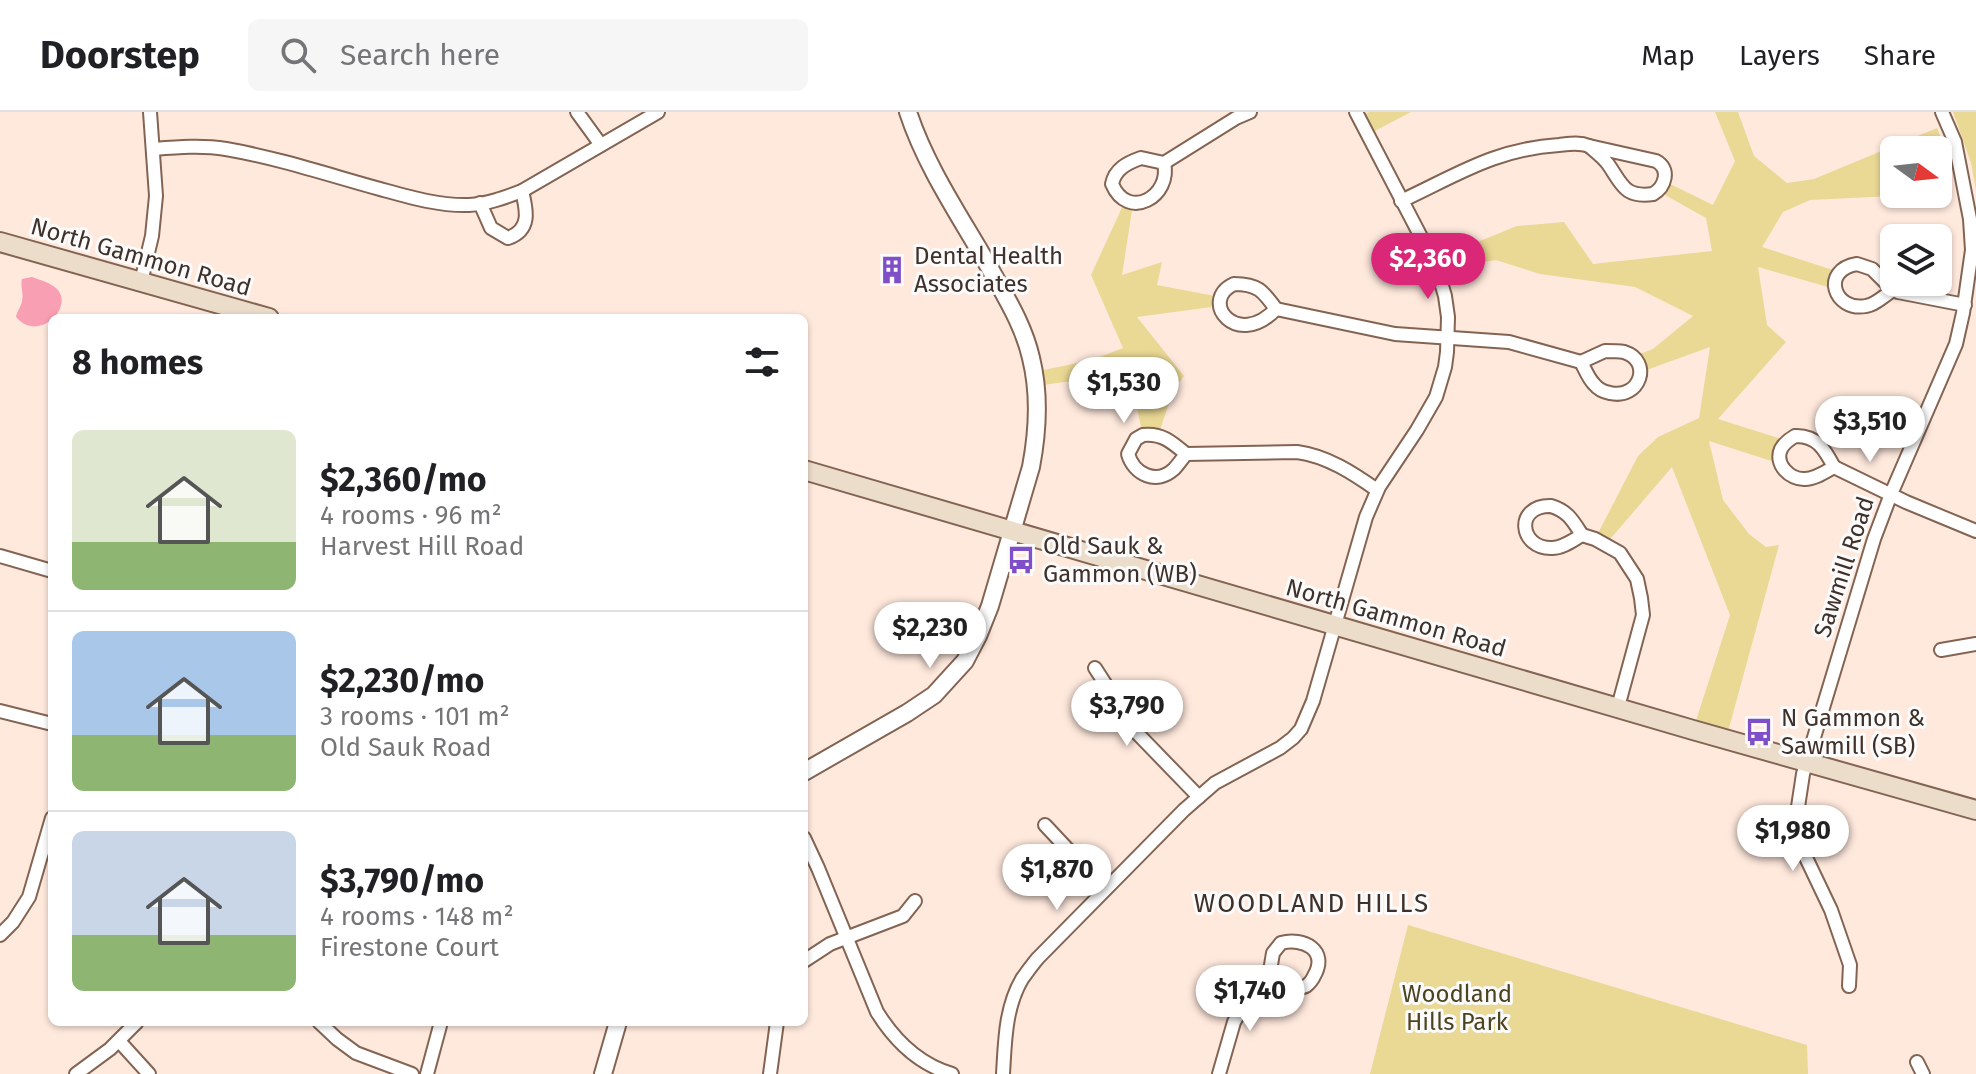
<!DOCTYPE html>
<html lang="en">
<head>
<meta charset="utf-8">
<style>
	:root { --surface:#fff; --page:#f6f6f6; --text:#202124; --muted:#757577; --line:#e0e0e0; --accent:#db2777 }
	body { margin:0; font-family:"Fira Sans",sans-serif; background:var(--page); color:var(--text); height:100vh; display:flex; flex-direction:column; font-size:30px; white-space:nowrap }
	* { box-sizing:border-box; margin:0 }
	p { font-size:26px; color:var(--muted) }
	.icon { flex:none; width:44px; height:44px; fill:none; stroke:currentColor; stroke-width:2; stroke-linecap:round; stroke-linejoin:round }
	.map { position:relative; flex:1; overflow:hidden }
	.details { position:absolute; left:48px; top:202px; width:760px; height:712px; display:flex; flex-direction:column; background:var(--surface); border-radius:12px; box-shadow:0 2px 6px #0004 }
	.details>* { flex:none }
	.needle { width:52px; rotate:105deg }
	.buttons { position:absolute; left:1880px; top:24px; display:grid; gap:16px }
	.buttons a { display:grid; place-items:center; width:72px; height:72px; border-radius:12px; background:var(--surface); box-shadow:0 2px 6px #0004; font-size:40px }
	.price { position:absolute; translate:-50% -68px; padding:0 18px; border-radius:28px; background:#fff; color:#222; font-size:26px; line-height:52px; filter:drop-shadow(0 2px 4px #0008) }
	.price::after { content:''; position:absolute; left:50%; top:48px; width:24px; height:18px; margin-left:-12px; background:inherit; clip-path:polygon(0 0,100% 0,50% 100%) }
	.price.selected { background:var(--accent); color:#fff }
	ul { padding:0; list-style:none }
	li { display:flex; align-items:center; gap:24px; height:200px; padding:0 24px }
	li+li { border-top:2px solid var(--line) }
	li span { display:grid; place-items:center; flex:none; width:224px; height:160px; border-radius:12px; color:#555 }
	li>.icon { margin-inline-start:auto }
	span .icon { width:96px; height:96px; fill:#fffc; stroke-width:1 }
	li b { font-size:34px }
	h2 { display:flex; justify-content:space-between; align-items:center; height:96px; padding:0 24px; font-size:34px }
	header { display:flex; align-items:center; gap:48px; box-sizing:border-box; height:112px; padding:0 40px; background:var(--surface); border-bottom:2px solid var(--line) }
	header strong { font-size:38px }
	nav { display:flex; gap:44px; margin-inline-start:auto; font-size:28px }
	.search { width:560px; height:72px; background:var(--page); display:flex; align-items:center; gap:20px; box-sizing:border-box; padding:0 28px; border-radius:12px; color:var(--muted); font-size:30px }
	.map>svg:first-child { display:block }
	.green { fill:#ead895 }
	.water { fill:#f89fb3 }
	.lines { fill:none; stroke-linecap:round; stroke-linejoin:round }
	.minor-casing { stroke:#836453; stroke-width:16 }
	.tertiary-casing { stroke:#836453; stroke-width:20 }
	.secondary-casing { stroke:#836453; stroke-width:22 }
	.minor { stroke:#fff; stroke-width:12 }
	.tertiary { stroke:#fff; stroke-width:16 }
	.secondary { stroke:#ecddcb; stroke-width:18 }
	.labels { text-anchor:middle; stroke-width:6; stroke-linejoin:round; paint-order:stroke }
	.poi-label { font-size:24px; fill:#3f312a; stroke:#fbfbfb; text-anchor:start }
	.street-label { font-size:24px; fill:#3f312a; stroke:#fbfbfb }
	.park-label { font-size:24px; fill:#4d431e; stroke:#fbfbfb }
	.neighbourhood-label { font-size:26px; letter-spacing:2px; fill:#3f312a; stroke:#fbfbfb }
</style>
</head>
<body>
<header>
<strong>Doorstep</strong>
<div class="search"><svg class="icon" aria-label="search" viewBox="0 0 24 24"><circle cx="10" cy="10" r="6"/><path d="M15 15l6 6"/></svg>Search here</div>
<nav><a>Map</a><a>Layers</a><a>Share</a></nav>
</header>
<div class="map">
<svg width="1976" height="962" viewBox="0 0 1976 962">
	<rect width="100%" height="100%" fill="#ffe9dd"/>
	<!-- green -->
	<g class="green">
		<polygon points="1370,0 1411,0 1367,23 1357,4"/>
		<polygon points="1715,0 1738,0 1754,44 1787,71 1814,67 1937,16 1944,33 1931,38 1894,38 1894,53 1884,57 1893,84 1810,88 1783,100 1762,135 1839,160 1835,177 1758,155 1767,213 1786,230 1718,307 1788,329 1781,352 1709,329 1723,388 1749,422 1766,435 1779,433 1726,627 1693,618 1730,503 1672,355 1605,433 1595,427 1638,344 1658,325 1699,306 1710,235 1641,260 1632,245 1653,237 1693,204 1635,175 1540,162 1496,148 1437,158 1433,148 1517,114 1564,110 1593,152 1712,139 1706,106 1658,79 1664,69 1713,93 1735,49"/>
		<polygon points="1953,0 1976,0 1976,78 1971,51"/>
		<polygon points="1125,89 1133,92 1122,163 1162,150 1157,173 1220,185 1219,194 1137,205 1184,264 1173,279 1158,324 1143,323 1129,261 1036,274 1034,260 1092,248 1123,236 1091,163"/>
		<polygon points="1408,813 1807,933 1808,962 1370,962"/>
	</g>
	<!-- water -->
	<path class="water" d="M32,165C40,168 49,170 56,176C76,194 39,232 16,205C17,199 21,195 22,189C24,181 20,175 22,167Z"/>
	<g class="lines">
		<defs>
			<g id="minor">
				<polyline points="577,0 601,33"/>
				<path d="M1589,34L1656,49C1671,57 1665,75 1653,82C1624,86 1622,72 1608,52C1603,45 1596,40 1589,34Z"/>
				<path d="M153,37C178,35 202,33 226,37C278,46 329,63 380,77C409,85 439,94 469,93C488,92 506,85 522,79L658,0"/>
				<path d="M1141,46L1164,51C1172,84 1128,110 1112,72C1115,57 1127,51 1141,46Z"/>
				<polyline points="1164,51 1236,6 1250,0"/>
				<path d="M1401,89C1457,63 1495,37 1559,33C1569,32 1579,30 1589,34"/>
				<path d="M480,91L491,116L508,126C531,118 527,99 522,79"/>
				<path d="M1857,152L1872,157L1893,178C1885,183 1875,193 1866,194C1834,200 1820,158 1857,152Z"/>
				<polyline points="141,170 152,124 156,84 150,0"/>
				<path d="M1234,172C1258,172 1263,179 1276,197C1237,238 1198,189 1234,172Z"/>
				<polyline points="1893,178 1898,180 1965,193"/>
				<polyline points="1276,197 1395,222 1509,230 1581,250"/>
				<path d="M1605,239C1611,239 1618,239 1624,240C1653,249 1640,288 1610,281C1604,280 1598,277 1594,272C1588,266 1585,257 1581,250Z"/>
				<path d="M1143,323C1162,321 1172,330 1186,342C1182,347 1178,353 1174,357C1157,373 1134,363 1128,342L1136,327Z"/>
				<path d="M1795,324C1817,323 1825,338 1834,355C1825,360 1815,367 1805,367C1790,368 1774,352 1781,337C1784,331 1790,327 1795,324Z"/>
				<path d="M1186,342L1297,340C1327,344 1353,361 1377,378"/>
				<polyline points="1834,355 1906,390 1976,419"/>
				<path d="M1551,394C1568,399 1573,409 1582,423C1573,428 1563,436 1552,436C1519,437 1514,393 1551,394Z"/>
				<polyline points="1582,423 1595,427 1620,441 1637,467 1641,486 1643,503 1618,595"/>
				<polyline points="0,444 52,459"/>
				<polyline points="1941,538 1976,532"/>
				<polyline points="1095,556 1137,621 1199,685"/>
				<polyline points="0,599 52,612"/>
				<polyline points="1045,713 1105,777"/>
				<path d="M804,726L818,756L877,900C895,929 918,952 952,962"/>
				<polyline points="0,823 13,810 29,785 52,706"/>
				<polyline points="804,849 830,832 903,804 915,789"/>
				<polyline points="1849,874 1850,853 1831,798 1800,733 1796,708 1803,662 1874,427 1891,382 1956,232 1963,201 1972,138 1970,107 1955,30 1942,0"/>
				<polyline points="319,910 337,927 356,941 412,962"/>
				<polyline points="119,929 149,962"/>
				<polyline points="1917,950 1923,962"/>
				<polyline points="76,962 110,937 137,910"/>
				<polyline points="427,962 441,910"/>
				<polyline points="770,962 777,910"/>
				<path d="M1003,962C1005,930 1005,896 1022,867C1027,860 1032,853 1038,846L1184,698L1215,671L1280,636L1293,626L1301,617L1313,589L1366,405L1379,375L1417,318L1436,285L1445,255L1447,240L1448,205L1445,184L1440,167L1433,148L1356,0"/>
				<path d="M1219,962L1234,910L1243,894L1268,871L1273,841L1281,831C1303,825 1329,838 1314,864C1313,867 1309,872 1306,874C1296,879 1279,873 1268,871"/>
			</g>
			<g id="tertiary">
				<path d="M804,660L907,601L934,583L965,549L978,524L990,494L1031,355C1038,318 1040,282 1031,246C1024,215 1008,189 993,162C964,110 927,58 908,0"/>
				<polyline points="603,962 618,910"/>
			</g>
			<g id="secondary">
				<polyline points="0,130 269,206"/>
				<polyline points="804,358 1693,618 1976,698"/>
			</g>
		</defs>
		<!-- minor casing -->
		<use href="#minor" class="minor-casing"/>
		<!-- tertiary casing -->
		<use href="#tertiary" class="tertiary-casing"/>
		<!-- secondary casing -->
		<use href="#secondary" class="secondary-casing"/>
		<!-- minor -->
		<use href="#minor" class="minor"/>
		<!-- tertiary -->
		<use href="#tertiary" class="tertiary"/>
		<!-- secondary -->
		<use href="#secondary" class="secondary"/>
	</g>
	<!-- icons -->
	<defs>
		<symbol id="building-bare" viewBox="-9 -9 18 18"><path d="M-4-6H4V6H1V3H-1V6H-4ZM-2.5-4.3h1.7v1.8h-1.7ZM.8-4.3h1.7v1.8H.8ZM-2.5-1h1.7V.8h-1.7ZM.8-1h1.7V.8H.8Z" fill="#7f4fc7" stroke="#fbfbfb" stroke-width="2.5" paint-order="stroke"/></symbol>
		<symbol id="bus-bare" viewBox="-9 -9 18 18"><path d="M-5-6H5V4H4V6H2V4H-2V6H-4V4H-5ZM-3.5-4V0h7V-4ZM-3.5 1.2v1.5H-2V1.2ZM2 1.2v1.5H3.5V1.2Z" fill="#7f4fc7" stroke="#fbfbfb" stroke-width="2.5" paint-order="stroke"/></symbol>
	</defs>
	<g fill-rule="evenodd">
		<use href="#building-bare" x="872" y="138" width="40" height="40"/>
		<use href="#bus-bare" x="1001" y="428" width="40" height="40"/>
		<use href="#bus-bare" x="1739" y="600" width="40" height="40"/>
	</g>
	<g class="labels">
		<!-- poi labels -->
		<g class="poi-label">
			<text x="914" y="152">Dental Health<tspan x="914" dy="28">Associates</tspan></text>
			<text x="1043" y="442">Old Sauk &amp;<tspan x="1043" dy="28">Gammon (WB)</tspan></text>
			<text x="1781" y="614">N Gammon &amp;<tspan x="1781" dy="28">Sawmill (SB)</tspan></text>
		</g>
		<!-- street labels -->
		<g class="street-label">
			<text transform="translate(141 145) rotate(16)" y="8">North Gammon Road</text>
			<text transform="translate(1844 455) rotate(-72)" y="8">Sawmill Road</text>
			<text transform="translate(1396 506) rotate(16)" y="8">North Gammon Road</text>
		</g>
		<!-- park labels -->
		<g class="park-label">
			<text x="1457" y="890">Woodland<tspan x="1457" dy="28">Hills Park</tspan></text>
		</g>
		<!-- neighbourhood labels -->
		<g class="neighbourhood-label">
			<text x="1312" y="800">WOODLAND HILLS</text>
		</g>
	</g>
</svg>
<div class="buttons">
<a><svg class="needle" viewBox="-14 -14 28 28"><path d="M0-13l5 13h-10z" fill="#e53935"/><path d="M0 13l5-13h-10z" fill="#757577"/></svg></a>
<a><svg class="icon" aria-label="layers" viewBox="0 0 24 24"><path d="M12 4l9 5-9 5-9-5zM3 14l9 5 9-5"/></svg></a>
</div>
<b class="price selected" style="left:1428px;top:189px">$2,360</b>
<b class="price" style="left:1124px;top:313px">$1,530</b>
<b class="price" style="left:1870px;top:352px">$3,510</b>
<b class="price" style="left:930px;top:558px">$2,230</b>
<b class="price" style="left:1127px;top:636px">$3,790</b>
<b class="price" style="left:1793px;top:761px">$1,980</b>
<b class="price" style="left:1057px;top:800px">$1,870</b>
<b class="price" style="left:1250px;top:921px">$1,740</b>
<section class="details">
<h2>8 homes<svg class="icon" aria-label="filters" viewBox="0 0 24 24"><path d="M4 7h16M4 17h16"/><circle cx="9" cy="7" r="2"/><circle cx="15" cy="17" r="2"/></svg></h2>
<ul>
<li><span style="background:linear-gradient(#dfe7d0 70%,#8fb573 0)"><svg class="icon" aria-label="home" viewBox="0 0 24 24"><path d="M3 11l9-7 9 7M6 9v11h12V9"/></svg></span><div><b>$2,360/mo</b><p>4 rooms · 96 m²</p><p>Harvest Hill Road</p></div></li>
<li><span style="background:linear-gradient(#a9c7e8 65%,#8fb573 0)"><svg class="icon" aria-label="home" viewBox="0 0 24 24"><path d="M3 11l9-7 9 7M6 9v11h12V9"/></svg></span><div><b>$2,230/mo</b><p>3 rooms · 101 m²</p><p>Old Sauk Road</p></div></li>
<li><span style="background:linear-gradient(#c9d6e8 65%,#8fb573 0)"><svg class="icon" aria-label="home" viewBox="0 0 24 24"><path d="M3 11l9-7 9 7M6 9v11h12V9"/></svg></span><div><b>$3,790/mo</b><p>4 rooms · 148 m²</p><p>Firestone Court</p></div></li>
</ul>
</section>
</div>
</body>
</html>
